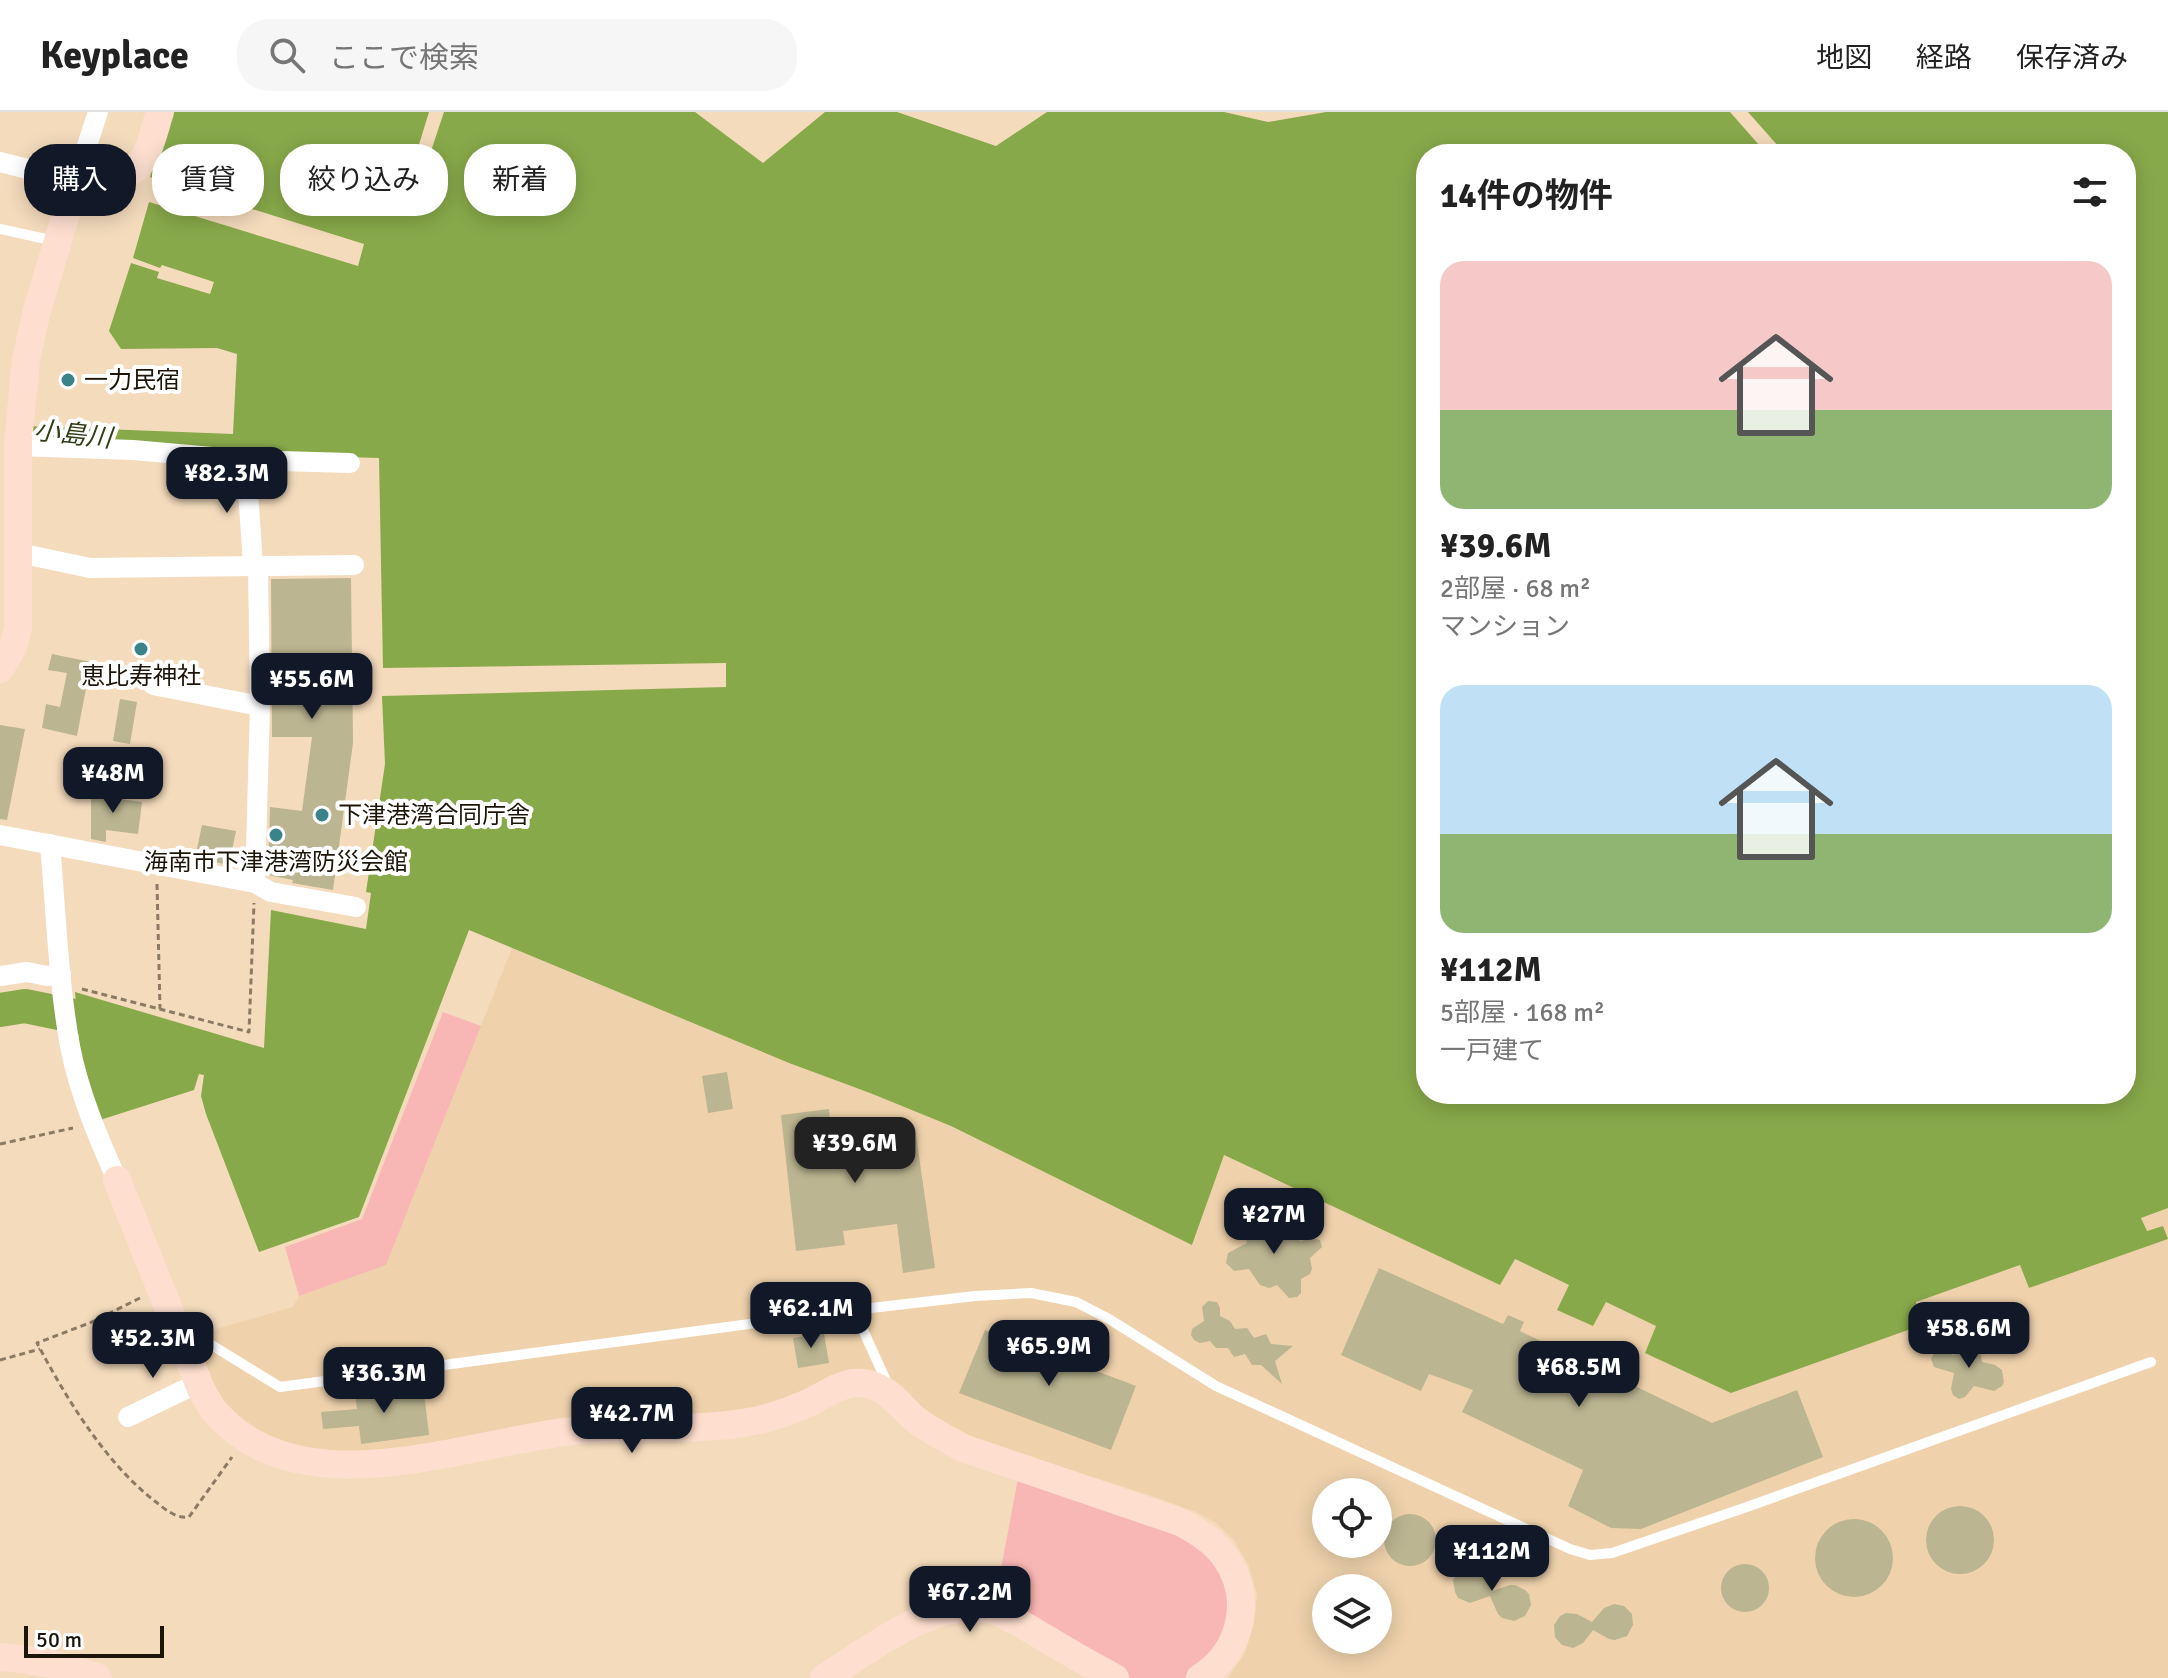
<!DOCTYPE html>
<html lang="ja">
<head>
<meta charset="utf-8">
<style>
	:root { --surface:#fff; --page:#f6f6f6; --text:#222; --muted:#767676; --line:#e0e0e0; --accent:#111827 }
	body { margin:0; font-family:Signika,"Noto Sans JP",sans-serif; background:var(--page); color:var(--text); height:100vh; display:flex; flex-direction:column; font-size:30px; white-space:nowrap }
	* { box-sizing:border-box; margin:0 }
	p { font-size:26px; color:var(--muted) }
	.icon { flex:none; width:44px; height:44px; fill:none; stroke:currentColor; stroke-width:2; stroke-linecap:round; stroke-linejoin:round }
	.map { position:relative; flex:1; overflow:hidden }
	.sheet { position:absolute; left:1416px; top:32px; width:720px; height:960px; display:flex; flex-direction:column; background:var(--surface); border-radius:32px; box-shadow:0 4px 20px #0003 }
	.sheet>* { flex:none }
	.hud { position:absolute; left:24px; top:32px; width:760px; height:72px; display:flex; gap:16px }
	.buttons { position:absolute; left:1312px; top:1366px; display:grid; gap:16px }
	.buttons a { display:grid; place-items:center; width:80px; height:80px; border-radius:50%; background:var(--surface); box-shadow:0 4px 20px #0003; font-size:40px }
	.scale { position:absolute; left:24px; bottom:20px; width:140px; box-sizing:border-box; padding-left:8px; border:4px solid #1d1509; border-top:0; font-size:22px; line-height:28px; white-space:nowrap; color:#1d1509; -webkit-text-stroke:6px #fff; paint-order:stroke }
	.price { position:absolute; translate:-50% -68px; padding:0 18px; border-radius:16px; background:var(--accent); color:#fff; font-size:26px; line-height:52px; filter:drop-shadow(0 2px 4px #0008) }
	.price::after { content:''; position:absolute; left:50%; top:48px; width:24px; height:18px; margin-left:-12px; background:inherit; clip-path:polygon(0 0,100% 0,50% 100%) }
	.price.current { background:#222; color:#fff }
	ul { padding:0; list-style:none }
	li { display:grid; align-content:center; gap:16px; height:424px; padding:0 24px }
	li span { display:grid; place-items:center; height:248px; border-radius:24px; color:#555 }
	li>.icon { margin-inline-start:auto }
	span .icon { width:144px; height:144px; fill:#fffc; stroke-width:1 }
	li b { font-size:34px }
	h2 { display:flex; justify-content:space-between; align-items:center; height:96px; padding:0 24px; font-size:34px }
	.pill { padding:0 28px; border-radius:32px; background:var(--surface); box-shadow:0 4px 20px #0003; font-size:28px; line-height:72px }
	.pill.current { background:var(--accent); color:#fff }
	header { display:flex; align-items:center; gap:48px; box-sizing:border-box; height:112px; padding:0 40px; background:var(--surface); border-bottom:2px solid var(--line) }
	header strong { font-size:38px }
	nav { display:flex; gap:44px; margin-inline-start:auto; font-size:28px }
	.search { width:560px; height:72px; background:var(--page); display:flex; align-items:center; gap:20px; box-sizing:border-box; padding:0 28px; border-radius:32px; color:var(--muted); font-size:30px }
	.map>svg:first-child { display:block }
	.built { fill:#efd2ac; fill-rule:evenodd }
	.green { fill:#f8b7b5 }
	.water { fill:#88a94a; fill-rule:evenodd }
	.pier { fill:#f4dbbc }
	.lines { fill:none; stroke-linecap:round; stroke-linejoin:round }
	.river { stroke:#88a94a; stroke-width:34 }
	.building { fill:#bbb591 }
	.path { stroke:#8b7b65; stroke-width:3; stroke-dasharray:6 4; stroke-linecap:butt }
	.lane { stroke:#fff; stroke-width:10 }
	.street { stroke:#fff; stroke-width:20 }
	.secondary { stroke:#fedfcf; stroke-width:28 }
	.poi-dot { fill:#3b838a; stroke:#fff; stroke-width:3 }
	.labels { text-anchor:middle; stroke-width:8; stroke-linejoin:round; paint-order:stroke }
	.poi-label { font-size:24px; fill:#1d1509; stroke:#fff; text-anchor:start }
	.water-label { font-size:26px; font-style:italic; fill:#303e17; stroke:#fff }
</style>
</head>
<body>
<header>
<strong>Keyplace</strong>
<div class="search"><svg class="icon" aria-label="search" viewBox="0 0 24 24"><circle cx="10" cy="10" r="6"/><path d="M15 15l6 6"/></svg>ここで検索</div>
<nav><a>地図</a><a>経路</a><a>保存済み</a></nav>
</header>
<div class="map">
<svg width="2168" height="1566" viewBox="0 0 2168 1566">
	<rect width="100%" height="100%" fill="#f4dbbc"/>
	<!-- built -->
	<path class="built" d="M512,836L789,951L870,981L951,1014L1193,1133L1223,1043L1500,1172L1514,1147L1569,1173L1557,1198L1606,1190L1657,1214L1645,1241L1922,1212L1915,1190L2021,1153L2029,1176L2167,1127L2146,1119L2141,1105L2168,1096V1566H1228L1245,1541L1254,1512L1257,1483L1249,1454L1234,1428L1216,1411L1196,1400L1152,1384L962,1323L928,1301L901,1273L888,1265L784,1293L369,1341L303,1339L236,1307L214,1277L195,1232L209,1219L293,1195L299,1184L386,1152ZM1326,1380H1378V1432H1326ZM1326,1476H1378V1528H1326Z"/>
	<!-- green -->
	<g class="green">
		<polygon points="443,900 481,914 386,1153 299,1184 285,1135 362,1107"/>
		<polygon points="1020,1356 1180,1410 1242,1480 1200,1566 1115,1566 993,1499"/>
	</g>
	<!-- water -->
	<path class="water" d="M170,0H429L409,65L421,69L444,0H695L763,51L825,0H897L996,34L1047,0H1224L1268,10L1326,0H2168V1096L2141,1106L2147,1119L2163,1114L2168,1127L2029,1176L2020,1153L1916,1190L1922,1213L1731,1281L1645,1241L1656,1214L1606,1190L1593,1214L1557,1198L1569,1173L1515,1147L1500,1173L1224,1043L1192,1133L951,1014L870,981L789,951L469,818L359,1105L259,1140L206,1002L201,984L204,963L199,962L194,978L100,1008L80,940L75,880L264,936L271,798L366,817L371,781L366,780L385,652L382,584L726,575V551L383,556L379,346L243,342L25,328L26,314L233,322L237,242L217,236L121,237L109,219L131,151L159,160L157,166L210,182L214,170L162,153L160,156L133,146L149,90L358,154L364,132L150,65ZM1426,42H2126V982H1426Z"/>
	<!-- pier -->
	<polygon class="pier" points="1730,0 1748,0 1785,42 1767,42"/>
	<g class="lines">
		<!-- river -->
		<polyline class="river" points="0,898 25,894 98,909"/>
	</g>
	<!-- building -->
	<g class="building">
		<polygon points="351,466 353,631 333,778 292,771 293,768 268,763 270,695 302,699 312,625 272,625 271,467"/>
		<polygon points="52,542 91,550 77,624 42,616 46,592 60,595 67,561 48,558"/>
		<polygon points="120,587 137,590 130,632 113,629"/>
		<polygon points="0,613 25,617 7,708 0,707"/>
		<polygon points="91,675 106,675 106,685 142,690 138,722 106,718 106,730 91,727"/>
		<polygon points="202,713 236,719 229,753 195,746"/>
		<polygon points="727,960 733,997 708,1001 702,964"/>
		<polygon points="829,997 831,1018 881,1011 883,1020 915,1016 935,1156 903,1161 897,1112 843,1119 845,1133 796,1139 781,1003"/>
		<polygon points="1252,1102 1262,1106 1268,1117 1286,1114 1294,1119 1300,1129 1314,1126 1320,1128 1322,1135 1310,1146 1312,1157 1310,1162 1301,1167 1301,1181 1297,1185 1289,1186 1277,1173 1269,1176 1260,1173 1249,1157 1234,1159 1226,1151 1228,1141 1247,1131 1242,1112 1245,1105"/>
		<polygon points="1379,1156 1503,1212 1508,1203 1524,1210 1520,1219 1712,1311 1797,1278 1823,1345 1641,1417 1611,1416 1568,1394 1583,1358 1462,1300 1473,1278 1429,1262 1421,1279 1341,1243"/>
		<polygon points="1208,1189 1217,1190 1220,1196 1220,1204 1230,1209 1235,1217 1247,1216 1254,1226 1266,1222 1271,1232 1293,1234 1275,1249 1282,1272 1261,1253 1252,1253 1245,1242 1234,1245 1228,1236 1216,1236 1210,1229 1200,1231 1194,1228 1191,1223 1192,1217 1204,1209 1202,1195"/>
		<polygon points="985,1218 1046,1241 1050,1227 1082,1239 1078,1252 1136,1274 1111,1338 959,1281"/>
		<polygon points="824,1221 829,1251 798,1256 793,1226"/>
		<polygon points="1972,1229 1979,1235 1982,1250 1995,1253 2002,1258 2004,1270 2002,1274 1994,1279 1974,1274 1965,1285 1959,1287 1953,1283 1951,1277 1954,1261 1934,1255 1931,1247 1934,1241 1939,1239 1954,1243 1965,1230"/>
		<polygon points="423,1272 429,1323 361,1332 359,1314 323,1317 321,1300 357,1297 355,1280"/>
		<circle cx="1960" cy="1428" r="34"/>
		<circle cx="1410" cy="1428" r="26"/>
		<circle cx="1854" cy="1446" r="39"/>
		<circle cx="1745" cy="1476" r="24"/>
		<polygon points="1471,1454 1476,1454 1486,1461 1492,1479 1510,1473 1515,1473 1525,1478 1529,1482 1531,1493 1525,1504 1514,1509 1502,1506 1498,1502 1490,1484 1470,1491 1458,1486 1455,1480 1453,1468 1461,1457"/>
		<polygon points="1614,1492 1624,1494 1632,1502 1633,1513 1627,1524 1615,1528 1609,1527 1593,1518 1583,1531 1573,1536 1562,1533 1555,1525 1554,1513 1560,1504 1566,1501 1577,1502 1592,1510 1604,1496"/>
	</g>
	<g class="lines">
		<!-- path -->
		<g class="path">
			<polyline points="157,772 160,897"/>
			<polyline points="82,877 249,920 254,791"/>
			<polyline points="0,1032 73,1016"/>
			<path d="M140,1186L92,1210L37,1231C66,1286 106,1352 156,1390C166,1398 177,1407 189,1405L232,1345"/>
			<polyline points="0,1248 40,1237"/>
		</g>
		<!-- lane -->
		<g class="lane">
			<polyline points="0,117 55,129"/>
			<polyline points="854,1198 888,1273"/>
			<polyline points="210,1232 280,1275 854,1198 975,1184 1031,1181 1076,1190 1109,1207 1216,1274 1570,1437 1590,1443 1612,1441 1744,1396 2151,1250"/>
		</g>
		<!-- street -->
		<g class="street">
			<polyline points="0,50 74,69"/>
			<polyline points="80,55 98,0"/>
			<polyline points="18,334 133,338 246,348 350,351"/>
			<polyline points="246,348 253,454"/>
			<polyline points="19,441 90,456 354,453"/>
			<polyline points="153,573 260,594"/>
			<polyline points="0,723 255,771 271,780 356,795"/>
			<path d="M50,732C56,799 58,868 70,934C79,981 98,1025 117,1068"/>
			<polyline points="255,771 260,594 258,454"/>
			<polyline points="0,864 27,860 47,864 61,862"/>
			<polyline points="128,1305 198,1271"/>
		</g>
		<!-- secondary -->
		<g class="secondary">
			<path d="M0,557L13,535L18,516V330L26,248L36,202L80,55C92,58 105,63 117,63C148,62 152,23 160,0"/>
			<path d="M117,1068L201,1277C206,1285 210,1295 217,1302C303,1397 465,1331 572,1319C632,1312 694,1321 754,1309C772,1306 789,1299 806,1292C824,1284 842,1269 862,1271C885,1273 900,1294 916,1308C931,1319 947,1327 963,1336L1180,1410C1197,1419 1214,1429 1225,1445C1254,1485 1242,1540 1200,1566"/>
			<path d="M0,1545C34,1548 66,1553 98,1566"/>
			<path d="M824,1566C868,1539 937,1483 991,1498C1010,1504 1028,1516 1045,1526C1068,1540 1091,1553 1115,1566"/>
		</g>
	</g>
	<!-- markers -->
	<g class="poi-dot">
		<circle cx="68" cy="268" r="8"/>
		<circle cx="141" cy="537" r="8"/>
		<circle cx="322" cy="703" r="8"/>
		<circle cx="276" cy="723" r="8"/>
	</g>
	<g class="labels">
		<!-- poi labels -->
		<g class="poi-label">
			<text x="84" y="276">一力民宿</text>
			<text x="141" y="572" text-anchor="middle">恵比寿神社</text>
			<text x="338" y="711">下津港湾合同庁舎</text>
			<text x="276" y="758" text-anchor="middle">海南市下津港湾防災会館</text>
		</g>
		<!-- water labels -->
		<g class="water-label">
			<text transform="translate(73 322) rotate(6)" y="9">小島川</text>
		</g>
	</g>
</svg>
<div class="buttons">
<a><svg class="icon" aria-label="locate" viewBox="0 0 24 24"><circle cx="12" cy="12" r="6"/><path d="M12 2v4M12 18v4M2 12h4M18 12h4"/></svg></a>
<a><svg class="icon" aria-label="layers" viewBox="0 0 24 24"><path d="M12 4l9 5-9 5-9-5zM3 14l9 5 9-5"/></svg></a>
</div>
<div class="scale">50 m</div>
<b class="price" style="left:227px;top:403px">¥82.3M</b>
<b class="price" style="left:312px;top:609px">¥55.6M</b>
<b class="price" style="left:113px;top:703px">¥48M</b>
<b class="price current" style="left:855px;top:1073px">¥39.6M</b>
<b class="price" style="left:1274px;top:1144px">¥27M</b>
<b class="price" style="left:811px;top:1238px">¥62.1M</b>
<b class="price" style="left:1969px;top:1258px">¥58.6M</b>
<b class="price" style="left:153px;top:1268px">¥52.3M</b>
<b class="price" style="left:1049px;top:1276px">¥65.9M</b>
<b class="price" style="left:1579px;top:1297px">¥68.5M</b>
<b class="price" style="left:384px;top:1303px">¥36.3M</b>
<b class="price" style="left:632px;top:1343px">¥42.7M</b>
<b class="price" style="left:1492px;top:1481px">¥112M</b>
<b class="price" style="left:970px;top:1522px">¥67.2M</b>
<div class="hud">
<a class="pill current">購入</a>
<a class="pill">賃貸</a>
<a class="pill">絞り込み</a>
<a class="pill">新着</a>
</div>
<section class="sheet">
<h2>14件の物件<svg class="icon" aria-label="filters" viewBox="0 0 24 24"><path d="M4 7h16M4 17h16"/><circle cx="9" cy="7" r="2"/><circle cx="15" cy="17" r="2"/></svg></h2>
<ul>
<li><span style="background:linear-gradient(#f6c9c9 60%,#8fb573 0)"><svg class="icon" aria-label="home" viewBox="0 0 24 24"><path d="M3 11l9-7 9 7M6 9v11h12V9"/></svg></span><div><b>¥39.6M</b><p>2部屋 · 68 m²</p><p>マンション</p></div></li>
<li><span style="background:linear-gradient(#bfe0f5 60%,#8fb573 0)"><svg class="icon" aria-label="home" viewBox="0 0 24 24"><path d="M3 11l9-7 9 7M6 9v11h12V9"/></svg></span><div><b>¥112M</b><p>5部屋 · 168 m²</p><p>一戸建て</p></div></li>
</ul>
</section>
</div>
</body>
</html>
